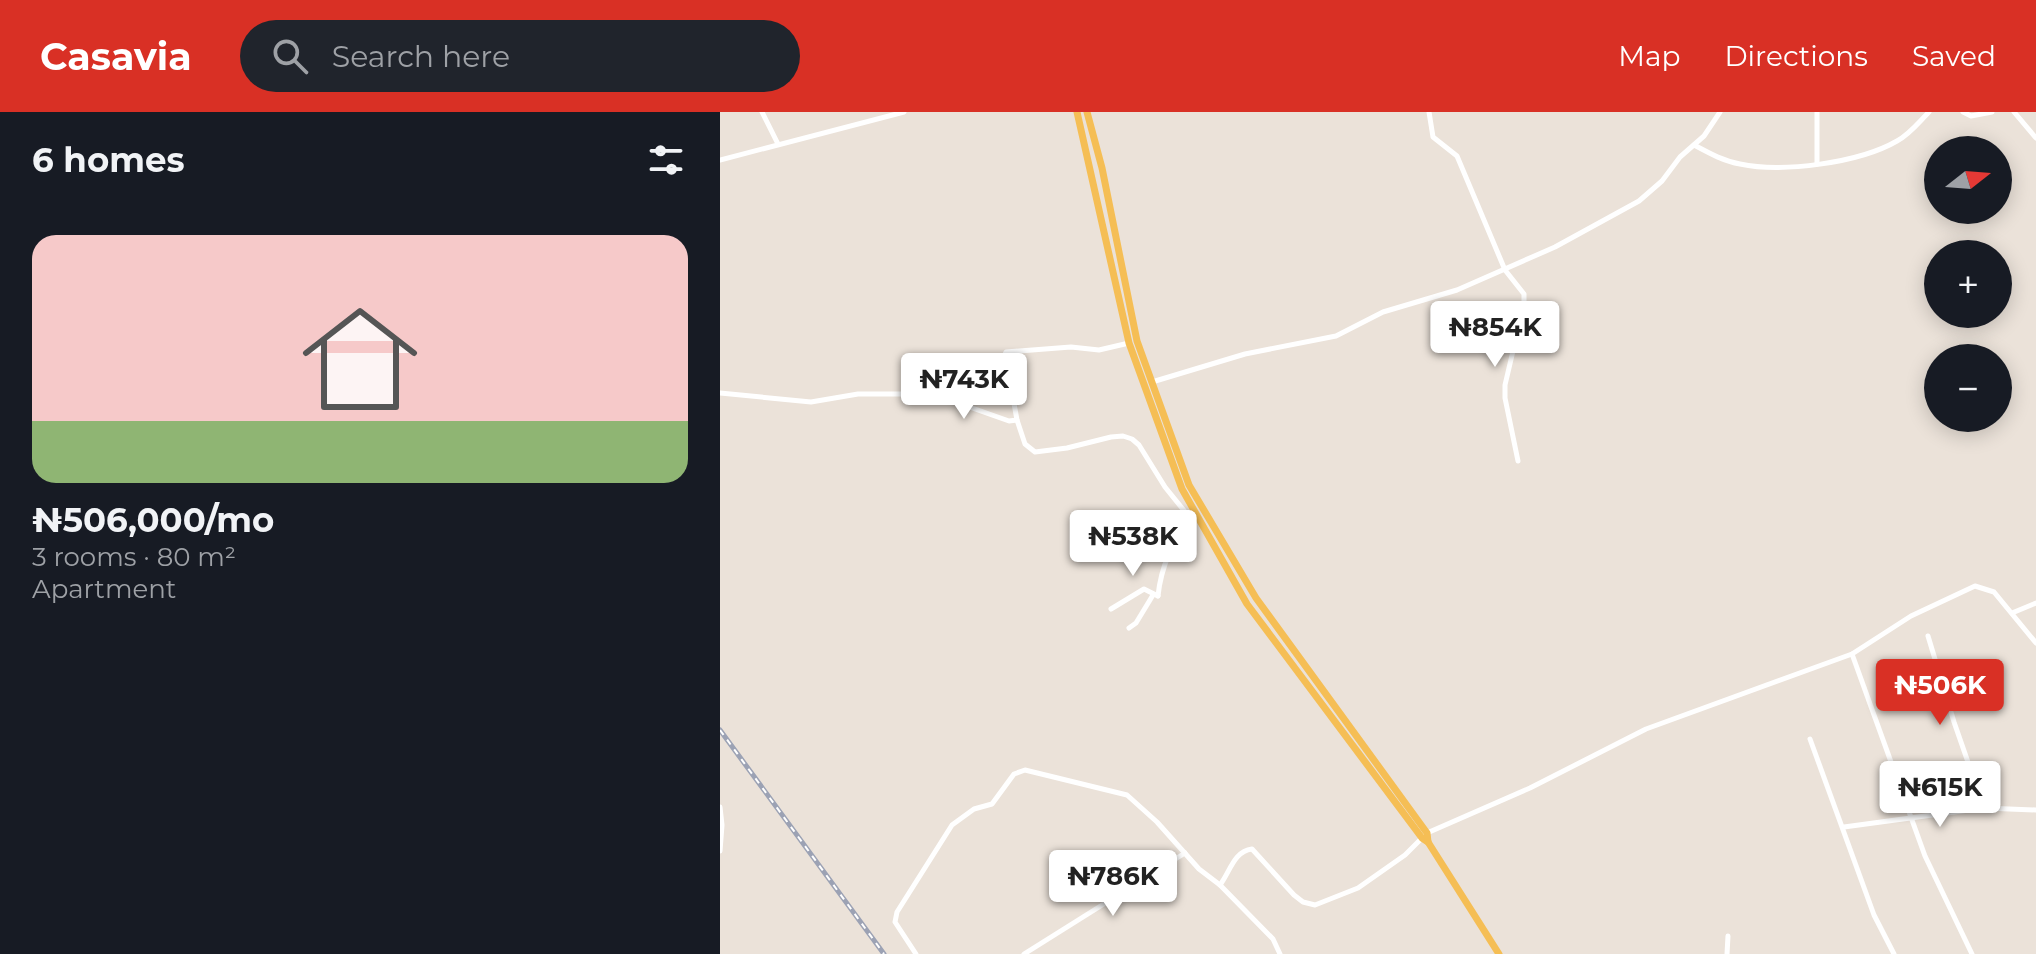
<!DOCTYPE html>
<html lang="en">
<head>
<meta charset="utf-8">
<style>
	:root { --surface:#171b24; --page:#20242c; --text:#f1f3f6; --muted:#9ea1a6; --accent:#d93025 }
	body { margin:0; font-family:Montserrat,sans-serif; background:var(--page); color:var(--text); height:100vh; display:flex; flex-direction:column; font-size:30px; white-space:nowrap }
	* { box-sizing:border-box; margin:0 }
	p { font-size:26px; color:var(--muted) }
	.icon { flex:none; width:44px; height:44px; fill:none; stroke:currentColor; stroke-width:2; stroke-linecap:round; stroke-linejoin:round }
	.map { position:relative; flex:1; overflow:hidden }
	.side { display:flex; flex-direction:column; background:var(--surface); width:720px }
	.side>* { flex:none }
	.needle { width:52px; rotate:73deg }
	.controls { position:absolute; left:1204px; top:24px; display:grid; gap:16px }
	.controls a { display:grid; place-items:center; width:88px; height:88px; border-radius:50%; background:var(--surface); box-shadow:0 4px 20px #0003; font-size:40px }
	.price { position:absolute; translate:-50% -68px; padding:0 18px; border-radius:8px; background:#fff; color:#222; font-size:26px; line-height:52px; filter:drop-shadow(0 2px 4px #0008) }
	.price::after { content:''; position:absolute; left:50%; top:48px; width:24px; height:18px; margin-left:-12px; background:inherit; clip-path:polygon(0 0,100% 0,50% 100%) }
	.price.active { background:var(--accent); color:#fff }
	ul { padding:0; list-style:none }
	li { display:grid; align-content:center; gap:16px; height:424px; padding:0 32px }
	li span { display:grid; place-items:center; height:248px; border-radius:24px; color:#555 }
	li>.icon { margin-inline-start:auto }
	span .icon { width:144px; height:144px; fill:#fffc; stroke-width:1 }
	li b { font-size:34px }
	h2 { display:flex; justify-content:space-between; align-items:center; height:96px; padding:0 32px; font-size:34px }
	header { display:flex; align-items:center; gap:48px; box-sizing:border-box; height:112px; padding:0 40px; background:var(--accent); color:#fff }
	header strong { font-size:38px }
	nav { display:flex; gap:44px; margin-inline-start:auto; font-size:28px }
	.search { width:560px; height:72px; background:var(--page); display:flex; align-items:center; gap:20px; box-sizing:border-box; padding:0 28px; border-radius:44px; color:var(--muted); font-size:30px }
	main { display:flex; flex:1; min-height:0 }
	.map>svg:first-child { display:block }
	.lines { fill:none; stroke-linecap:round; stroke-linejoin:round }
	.street { stroke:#fff; stroke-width:5 }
	.primary { stroke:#f5be55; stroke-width:7 }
	.rail-casing { stroke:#9ca2b4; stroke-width:5 }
	.rail { stroke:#fff; stroke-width:2; stroke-dasharray:6; stroke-linecap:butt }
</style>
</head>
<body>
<header>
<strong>Casavia</strong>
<div class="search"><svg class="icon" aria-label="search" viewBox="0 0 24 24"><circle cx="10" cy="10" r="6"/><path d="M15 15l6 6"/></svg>Search here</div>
<nav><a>Map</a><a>Directions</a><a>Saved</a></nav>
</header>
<main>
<section class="side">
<h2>6 homes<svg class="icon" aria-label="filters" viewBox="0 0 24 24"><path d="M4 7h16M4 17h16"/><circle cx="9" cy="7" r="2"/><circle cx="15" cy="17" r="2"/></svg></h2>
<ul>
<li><span style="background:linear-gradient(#f6c9c9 75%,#8fb573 0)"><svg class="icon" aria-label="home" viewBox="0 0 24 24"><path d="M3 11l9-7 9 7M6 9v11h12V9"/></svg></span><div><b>₦506,000/mo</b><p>3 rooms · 80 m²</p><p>Apartment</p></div></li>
</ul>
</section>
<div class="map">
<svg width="1316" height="842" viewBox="0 0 1316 842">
	<rect width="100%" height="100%" fill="#ebe2d9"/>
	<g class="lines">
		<!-- street -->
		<g class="street">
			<polyline points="42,0 58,32"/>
			<polyline points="709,0 713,25 737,44 785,158 804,182 804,192 785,273 785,286 798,349"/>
			<polyline points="1243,0 1251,4 1272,0"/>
			<polyline points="1294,0 1316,26"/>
			<path d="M974,33C989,41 1003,49 1020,52C1062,61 1139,51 1177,29C1190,22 1199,10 1209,0"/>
			<polyline points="0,48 184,0"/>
			<polyline points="1097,52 1097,0"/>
			<polyline points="432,270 525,242 616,224 663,200 737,178 835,135 919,89 942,69 960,45 984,24 1000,0"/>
			<polyline points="0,281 91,290 138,282 191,282 224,286 289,309 297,308 285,242 286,240 351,235 379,238 409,231"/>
			<polyline points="297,308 305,332 315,340 347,336 391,325 403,324 412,327 419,333 445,375 470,406"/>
			<path d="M438,484C441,455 453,428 472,406"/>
			<polyline points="391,497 424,477 438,484"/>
			<polyline points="1292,501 1316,491"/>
			<polyline points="409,516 416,511 433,483"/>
			<polyline points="1208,524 1234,610 1264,696"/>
			<polyline points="1132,542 1205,744 1252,842"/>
			<polyline points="1090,627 1154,803 1174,842"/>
			<polyline points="0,695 2,713 0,739"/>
			<polyline points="1124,715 1264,696 1316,698"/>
			<path d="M500,773C510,760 514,739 532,737L574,783L583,790L595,793L638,776L685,743L707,721L810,676L926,617L1132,542L1191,504L1255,474L1274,480L1316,531"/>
			<polyline points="196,842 175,810 177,800 232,713 254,697 272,692 294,662 305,658 407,683 437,710 479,757 500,773 553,827 560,842"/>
			<polyline points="304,842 465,741"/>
			<polyline points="1007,842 1008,824"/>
		</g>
		<!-- primary -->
		<g class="primary">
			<polyline points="357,0 409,231 462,377 527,492 702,726 708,730"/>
			<polyline points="367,0 382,56 417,229 469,373 536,486 707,721 708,730 779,842"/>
		</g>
		<defs>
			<polyline id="rail" points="0,618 164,842"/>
		</defs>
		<!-- rail casing -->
		<use href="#rail" class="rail-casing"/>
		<!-- rail -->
		<use href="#rail" class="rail"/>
	</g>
</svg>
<div class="controls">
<a><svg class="needle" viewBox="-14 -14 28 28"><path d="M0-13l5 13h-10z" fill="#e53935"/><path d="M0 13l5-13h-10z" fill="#9ea1a6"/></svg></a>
<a>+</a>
<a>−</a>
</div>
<b class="price" style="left:775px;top:257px">₦854K</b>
<b class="price" style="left:244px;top:309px">₦743K</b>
<b class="price" style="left:413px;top:466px">₦538K</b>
<b class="price active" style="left:1220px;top:615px">₦506K</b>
<b class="price" style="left:1220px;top:717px">₦615K</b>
<b class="price" style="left:393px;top:806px">₦786K</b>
</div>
</main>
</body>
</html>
